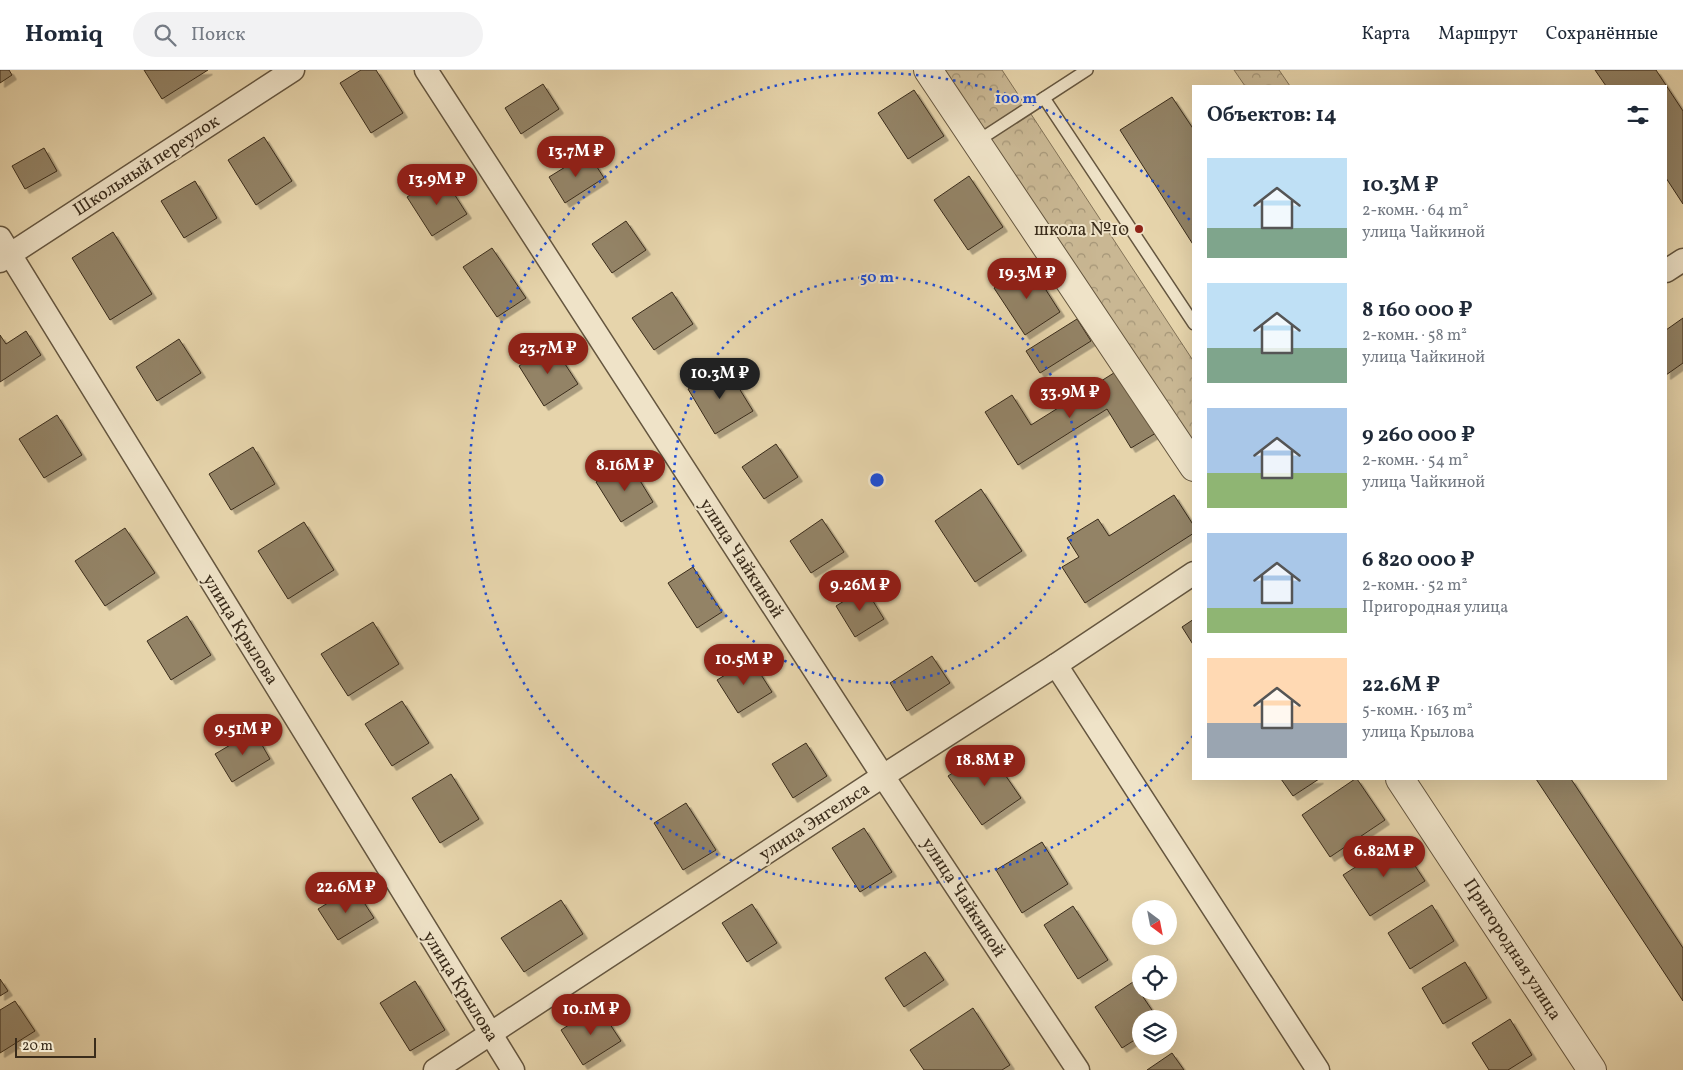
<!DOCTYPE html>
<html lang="ru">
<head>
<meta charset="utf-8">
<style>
	:root { --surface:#fff; --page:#f2f2f3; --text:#1f2937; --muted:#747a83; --line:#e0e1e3; --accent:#8f2418 }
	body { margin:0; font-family:Vollkorn,serif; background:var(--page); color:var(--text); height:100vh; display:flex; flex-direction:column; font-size:19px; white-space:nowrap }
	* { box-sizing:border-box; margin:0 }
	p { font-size:16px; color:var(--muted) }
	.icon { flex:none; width:28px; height:28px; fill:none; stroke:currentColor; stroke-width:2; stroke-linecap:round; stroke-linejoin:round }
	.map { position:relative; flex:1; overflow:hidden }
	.drawer { position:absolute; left:1192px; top:15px; width:475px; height:695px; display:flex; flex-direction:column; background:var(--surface); border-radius:0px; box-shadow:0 5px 20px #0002 }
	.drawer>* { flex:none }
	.needle { width:32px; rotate:148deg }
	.tools { position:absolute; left:1132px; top:830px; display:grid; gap:10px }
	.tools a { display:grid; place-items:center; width:45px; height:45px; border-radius:50%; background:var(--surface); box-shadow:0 5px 20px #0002; font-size:25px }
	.scale { position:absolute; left:15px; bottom:12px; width:81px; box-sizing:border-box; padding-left:5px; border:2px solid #3a2c1b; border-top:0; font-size:14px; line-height:18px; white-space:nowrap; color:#3a2c1b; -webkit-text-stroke:4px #efe3c8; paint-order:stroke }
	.price { position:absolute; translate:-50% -42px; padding:0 11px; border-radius:18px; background:var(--accent); color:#fff; font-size:16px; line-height:32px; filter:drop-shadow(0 1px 2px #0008) }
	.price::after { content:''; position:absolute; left:50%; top:30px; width:15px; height:11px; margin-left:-8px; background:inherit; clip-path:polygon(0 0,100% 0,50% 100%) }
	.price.on { background:#222; color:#fff }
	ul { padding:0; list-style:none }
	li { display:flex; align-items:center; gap:15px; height:125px; padding:0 15px }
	li span { display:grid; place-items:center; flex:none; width:140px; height:100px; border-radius:0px; color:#555 }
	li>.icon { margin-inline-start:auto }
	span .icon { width:60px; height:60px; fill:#fffc; stroke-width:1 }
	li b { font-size:21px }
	h2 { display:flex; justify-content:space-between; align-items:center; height:60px; padding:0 15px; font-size:21px }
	header { display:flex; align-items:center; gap:30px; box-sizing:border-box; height:70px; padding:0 25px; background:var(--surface); border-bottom:1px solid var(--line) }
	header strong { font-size:24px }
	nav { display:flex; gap:28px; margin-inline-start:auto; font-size:18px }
	.search { width:350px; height:45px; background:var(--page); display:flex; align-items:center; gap:12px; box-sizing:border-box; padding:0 18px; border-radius:28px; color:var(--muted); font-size:19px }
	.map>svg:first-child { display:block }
	.forest { fill:url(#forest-crowns); stroke:#827257 }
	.building { fill:#938366; stroke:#3a2c1b; filter:url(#shadow) }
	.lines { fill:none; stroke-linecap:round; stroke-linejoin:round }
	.service-casing { stroke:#65563f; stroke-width:14 }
	.minor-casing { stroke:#65563f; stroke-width:25 }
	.tertiary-casing { stroke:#65563f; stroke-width:30 }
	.service { stroke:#efe3c8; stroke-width:11 }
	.minor { stroke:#efe3c8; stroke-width:22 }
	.tertiary { stroke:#efe3c8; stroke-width:28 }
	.ring { fill:none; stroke:#1d4ed8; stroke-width:2.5; stroke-dasharray:2.5 5 }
	.poi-dot { fill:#8f2418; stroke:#efe3c8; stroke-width:2 }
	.labels { text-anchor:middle; stroke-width:4; stroke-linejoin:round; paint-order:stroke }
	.street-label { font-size:18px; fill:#3a2c1b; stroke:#efe3c8 }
	.poi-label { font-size:18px; fill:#3a2c1b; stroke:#efe3c8; text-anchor:end }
	.centre { fill:#1d4ed8; stroke:#efe3c8; stroke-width:2.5 }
	.ring-label { font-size:15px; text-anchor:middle; font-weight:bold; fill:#1d4ed8; stroke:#efe3c8; stroke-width:4; stroke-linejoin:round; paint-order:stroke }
</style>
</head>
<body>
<header>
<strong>Homiq</strong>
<div class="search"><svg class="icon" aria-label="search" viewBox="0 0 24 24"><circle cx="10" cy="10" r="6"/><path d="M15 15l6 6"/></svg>Поиск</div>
<nav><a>Карта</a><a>Маршрут</a><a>Сохранённые</a></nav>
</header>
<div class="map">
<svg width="1683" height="1000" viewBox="0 0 1683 1000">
	<defs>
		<pattern id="forest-crowns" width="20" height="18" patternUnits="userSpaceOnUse" patternTransform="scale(1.25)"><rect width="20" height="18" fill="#c9b793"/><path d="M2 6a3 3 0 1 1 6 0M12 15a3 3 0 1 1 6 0" fill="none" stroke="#a49577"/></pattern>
		<filter id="shadow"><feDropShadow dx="4.5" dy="4.5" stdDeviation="0" flood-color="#0004"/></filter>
	</defs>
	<rect width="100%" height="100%" fill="#e6d4ab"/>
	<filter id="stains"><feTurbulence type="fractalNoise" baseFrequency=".004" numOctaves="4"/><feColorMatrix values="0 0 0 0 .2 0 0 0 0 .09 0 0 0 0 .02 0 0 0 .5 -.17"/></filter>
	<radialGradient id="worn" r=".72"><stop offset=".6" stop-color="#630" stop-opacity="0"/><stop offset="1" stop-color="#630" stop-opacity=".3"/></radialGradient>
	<!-- forest -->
	<g class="forest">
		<polygon points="945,0 1002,0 1194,292 1194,385 1086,220"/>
		<polygon points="1234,0 1279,0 1290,16 1245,16"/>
	</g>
	<!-- building -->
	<g class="building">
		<polygon points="0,0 9,0 12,5 0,13"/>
		<polygon points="144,0 208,0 162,29"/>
		<polygon points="361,0 376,0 403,43 371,63 340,13"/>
		<polygon points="1595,0 1656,0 1683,41 1683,134 1666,108 1666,16 1606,16"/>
		<polygon points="543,14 559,39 521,64 505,38"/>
		<polygon points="914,20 944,66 908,89 878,43"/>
		<polygon points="1172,27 1194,60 1194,176 1120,60"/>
		<polygon points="264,67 292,111 256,135 228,90"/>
		<polygon points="44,78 57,101 25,119 12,96"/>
		<polygon points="588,83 604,108 565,133 549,107"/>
		<polygon points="442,105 467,144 432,166 407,127"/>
		<polygon points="969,106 1003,157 968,180 934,130"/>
		<polygon points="195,111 217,148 184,168 161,131"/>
		<polygon points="626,151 646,180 612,203 592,174"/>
		<polygon points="113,162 152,224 110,250 72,188"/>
		<polygon points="492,178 526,228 497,247 463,197"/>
		<polygon points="1030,195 1060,242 1025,265 994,218"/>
		<polygon points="672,222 693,254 654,280 632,248"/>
		<polygon points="1683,248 1683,293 1666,305 1666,260"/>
		<polygon points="1077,249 1091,271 1040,303 1026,281"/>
		<polygon points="26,261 41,285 0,312 0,265 6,274"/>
		<polygon points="179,269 201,303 157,331 136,297"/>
		<polygon points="552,274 578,314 544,336 519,296"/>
		<polygon points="726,297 753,341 715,364 688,319"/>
		<polygon points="1117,301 1156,363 1131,378 1107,339 1018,395 985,342 1012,325 1031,355"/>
		<polygon points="57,345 82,385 44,408 19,369"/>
		<polygon points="776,374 798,407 764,429 742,397"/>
		<polygon points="253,377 275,414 231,440 209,404"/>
		<polygon points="628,391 653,432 621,452 596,412"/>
		<polygon points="981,419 1022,481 975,512 935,451"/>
		<polygon points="1174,425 1194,456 1194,463 1085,533 1062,497 1079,487 1067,468 1098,449 1109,466"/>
		<polygon points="822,449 844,482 811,503 790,471"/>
		<polygon points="304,452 334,500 288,529 258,481"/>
		<polygon points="125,458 155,503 105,536 75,491"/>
		<polygon points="693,497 722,542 697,558 668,513"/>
		<polygon points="865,518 884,549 855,567 836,536"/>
		<polygon points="187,546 211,585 171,610 147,571"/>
		<polygon points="1194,549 1194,576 1182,557"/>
		<polygon points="373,552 399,594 348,626 321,584"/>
		<polygon points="932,586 950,613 907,641 890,613"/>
		<polygon points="751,589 772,622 738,643 717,610"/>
		<polygon points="402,631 429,673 392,696 365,654"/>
		<polygon points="254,661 270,689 232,712 215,684"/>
		<polygon points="806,673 827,706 793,728 772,694"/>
		<polygon points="988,680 1021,728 982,755 948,706"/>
		<polygon points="451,704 479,749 440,773 412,728"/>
		<polygon points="1281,709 1319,709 1293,726"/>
		<polygon points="1355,709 1357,709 1385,750 1330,787 1302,745"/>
		<polygon points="1536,709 1571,709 1683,878 1683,931"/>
		<polygon points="686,733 716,780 683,800 654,753"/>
		<polygon points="864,758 892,802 860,822 832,778"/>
		<polygon points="1398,770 1425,811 1370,846 1343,805"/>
		<polygon points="1042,772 1068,814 1022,843 996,800"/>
		<polygon points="354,817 374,848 338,870 318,839"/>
		<polygon points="561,830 583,864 524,902 501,868"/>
		<polygon points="752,834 777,873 747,892 722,853"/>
		<polygon points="1432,835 1454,871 1410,899 1388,863"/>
		<polygon points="1073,836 1108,890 1078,909 1044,855"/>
		<polygon points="925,882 944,910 904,937 885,908"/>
		<polygon points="1465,892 1487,928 1443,954 1422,918"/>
		<polygon points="0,909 8,921 0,926"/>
		<polygon points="415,911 445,960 410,981 380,933"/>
		<polygon points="1133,912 1158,949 1141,949 1141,966 1122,978 1095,937"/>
		<polygon points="15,931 35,961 0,983 0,940"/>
		<polygon points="598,936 621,971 583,995 561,960"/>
		<polygon points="973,938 1010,995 1002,1000 924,1000 910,980"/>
		<polygon points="1510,949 1532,985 1508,1000 1489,1000 1472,973"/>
		<polygon points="1172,983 1184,1000 1147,1000"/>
	</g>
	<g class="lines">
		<defs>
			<g id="service">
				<polyline points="1044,28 1194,254"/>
				<polyline points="976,72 1087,0"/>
			</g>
			<g id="minor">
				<polyline points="426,0 883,706 1078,1000"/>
				<polyline points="0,168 513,1000"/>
				<polyline points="0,191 293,0"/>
				<polyline points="1666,201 1683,190"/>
				<polyline points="1056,595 1318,1000"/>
				<polyline points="435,1000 883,706 1056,595 1194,503"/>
			</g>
			<g id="tertiary">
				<polyline points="928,0 1194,397"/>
				<polyline points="1400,709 1592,1000"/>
			</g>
		</defs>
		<!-- service casing -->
		<use href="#service" class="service-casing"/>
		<!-- minor casing -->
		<use href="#minor" class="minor-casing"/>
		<!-- tertiary casing -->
		<use href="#tertiary" class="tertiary-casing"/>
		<!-- service -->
		<use href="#service" class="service"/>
		<!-- minor -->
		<use href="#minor" class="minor"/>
		<!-- tertiary -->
		<use href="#tertiary" class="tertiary"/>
	</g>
	<!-- distance rings -->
	<g class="ring">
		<circle cx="877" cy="410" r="203"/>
		<path d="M1193 666A407 407 0 1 1 1193 154"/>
	</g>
	<!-- markers -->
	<circle class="poi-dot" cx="1139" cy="159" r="5"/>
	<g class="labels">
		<!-- street labels -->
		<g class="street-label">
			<text transform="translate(146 95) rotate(-33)" y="6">Школьный переулок</text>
			<text transform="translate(742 488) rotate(57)" y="6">улица Чайкиной</text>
			<text transform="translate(241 559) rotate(58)" y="6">улица Крылова</text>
			<text transform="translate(814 751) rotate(-33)" y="6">улица Энгельса</text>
			<text transform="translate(964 827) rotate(57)" y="6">улица Чайкиной</text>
			<text transform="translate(1513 879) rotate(57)" y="6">Пригородная улица</text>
			<text transform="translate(461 916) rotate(58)" y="6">улица Крылова</text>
		</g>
		<!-- poi labels -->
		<g class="poi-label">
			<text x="1129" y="165">школа №10</text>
		</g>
	</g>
	<circle cx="877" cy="410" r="8" class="centre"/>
	<g class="ring-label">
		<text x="1016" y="33">100 m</text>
		<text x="877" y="212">50 m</text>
	</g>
	<rect width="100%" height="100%" filter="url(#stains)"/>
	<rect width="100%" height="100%" fill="url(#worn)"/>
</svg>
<div class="tools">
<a><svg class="needle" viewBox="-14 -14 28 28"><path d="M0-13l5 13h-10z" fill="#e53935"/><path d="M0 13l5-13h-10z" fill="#747a83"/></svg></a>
<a><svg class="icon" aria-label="locate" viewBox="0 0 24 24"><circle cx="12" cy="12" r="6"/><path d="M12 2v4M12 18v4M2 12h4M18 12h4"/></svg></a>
<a><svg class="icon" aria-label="layers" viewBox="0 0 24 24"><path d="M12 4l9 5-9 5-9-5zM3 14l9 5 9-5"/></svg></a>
</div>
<div class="scale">20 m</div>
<b class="price" style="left:576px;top:108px">13.7M ₽</b>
<b class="price" style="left:437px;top:136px">13.9M ₽</b>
<b class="price" style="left:1027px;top:230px">19.3M ₽</b>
<b class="price" style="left:548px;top:305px">23.7M ₽</b>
<b class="price on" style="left:720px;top:330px">10.3M ₽</b>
<b class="price" style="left:1070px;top:349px">33.9M ₽</b>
<b class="price" style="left:625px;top:422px">8.16M ₽</b>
<b class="price" style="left:860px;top:542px">9.26M ₽</b>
<b class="price" style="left:744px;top:616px">10.5M ₽</b>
<b class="price" style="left:243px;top:686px">9.51M ₽</b>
<b class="price" style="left:985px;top:717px">18.8M ₽</b>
<b class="price" style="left:1384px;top:808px">6.82M ₽</b>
<b class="price" style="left:346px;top:844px">22.6M ₽</b>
<b class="price" style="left:591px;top:966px">10.1M ₽</b>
<section class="drawer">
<h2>Объектов: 14<svg class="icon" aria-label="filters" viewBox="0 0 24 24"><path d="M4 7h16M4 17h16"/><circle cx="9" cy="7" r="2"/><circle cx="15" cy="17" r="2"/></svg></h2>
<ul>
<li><span style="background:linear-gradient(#bfe0f5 70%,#7fa58c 0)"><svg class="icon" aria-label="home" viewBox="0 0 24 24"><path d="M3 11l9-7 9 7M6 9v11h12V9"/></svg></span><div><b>10.3M ₽</b><p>2-комн. · 64 m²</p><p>улица Чайкиной</p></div></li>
<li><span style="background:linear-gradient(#bfe0f5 65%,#7fa58c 0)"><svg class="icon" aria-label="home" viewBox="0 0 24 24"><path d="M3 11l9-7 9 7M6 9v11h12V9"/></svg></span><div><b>8 160 000 ₽</b><p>2-комн. · 58 m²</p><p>улица Чайкиной</p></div></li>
<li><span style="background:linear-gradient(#a9c7e8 65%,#8fb573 0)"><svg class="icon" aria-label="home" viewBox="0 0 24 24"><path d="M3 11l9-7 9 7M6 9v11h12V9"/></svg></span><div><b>9 260 000 ₽</b><p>2-комн. · 54 m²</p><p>улица Чайкиной</p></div></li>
<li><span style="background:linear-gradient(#a9c7e8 75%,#8fb573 0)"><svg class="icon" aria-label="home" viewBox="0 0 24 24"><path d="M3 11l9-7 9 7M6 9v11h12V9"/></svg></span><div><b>6 820 000 ₽</b><p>2-комн. · 52 m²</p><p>Пригородная улица</p></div></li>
<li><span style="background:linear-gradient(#ffd9b3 65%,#9aa5b1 0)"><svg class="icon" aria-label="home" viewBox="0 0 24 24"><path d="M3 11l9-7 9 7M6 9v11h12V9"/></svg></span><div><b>22.6M ₽</b><p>5-комн. · 163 m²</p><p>улица Крылова</p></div></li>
</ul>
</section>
</div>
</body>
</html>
